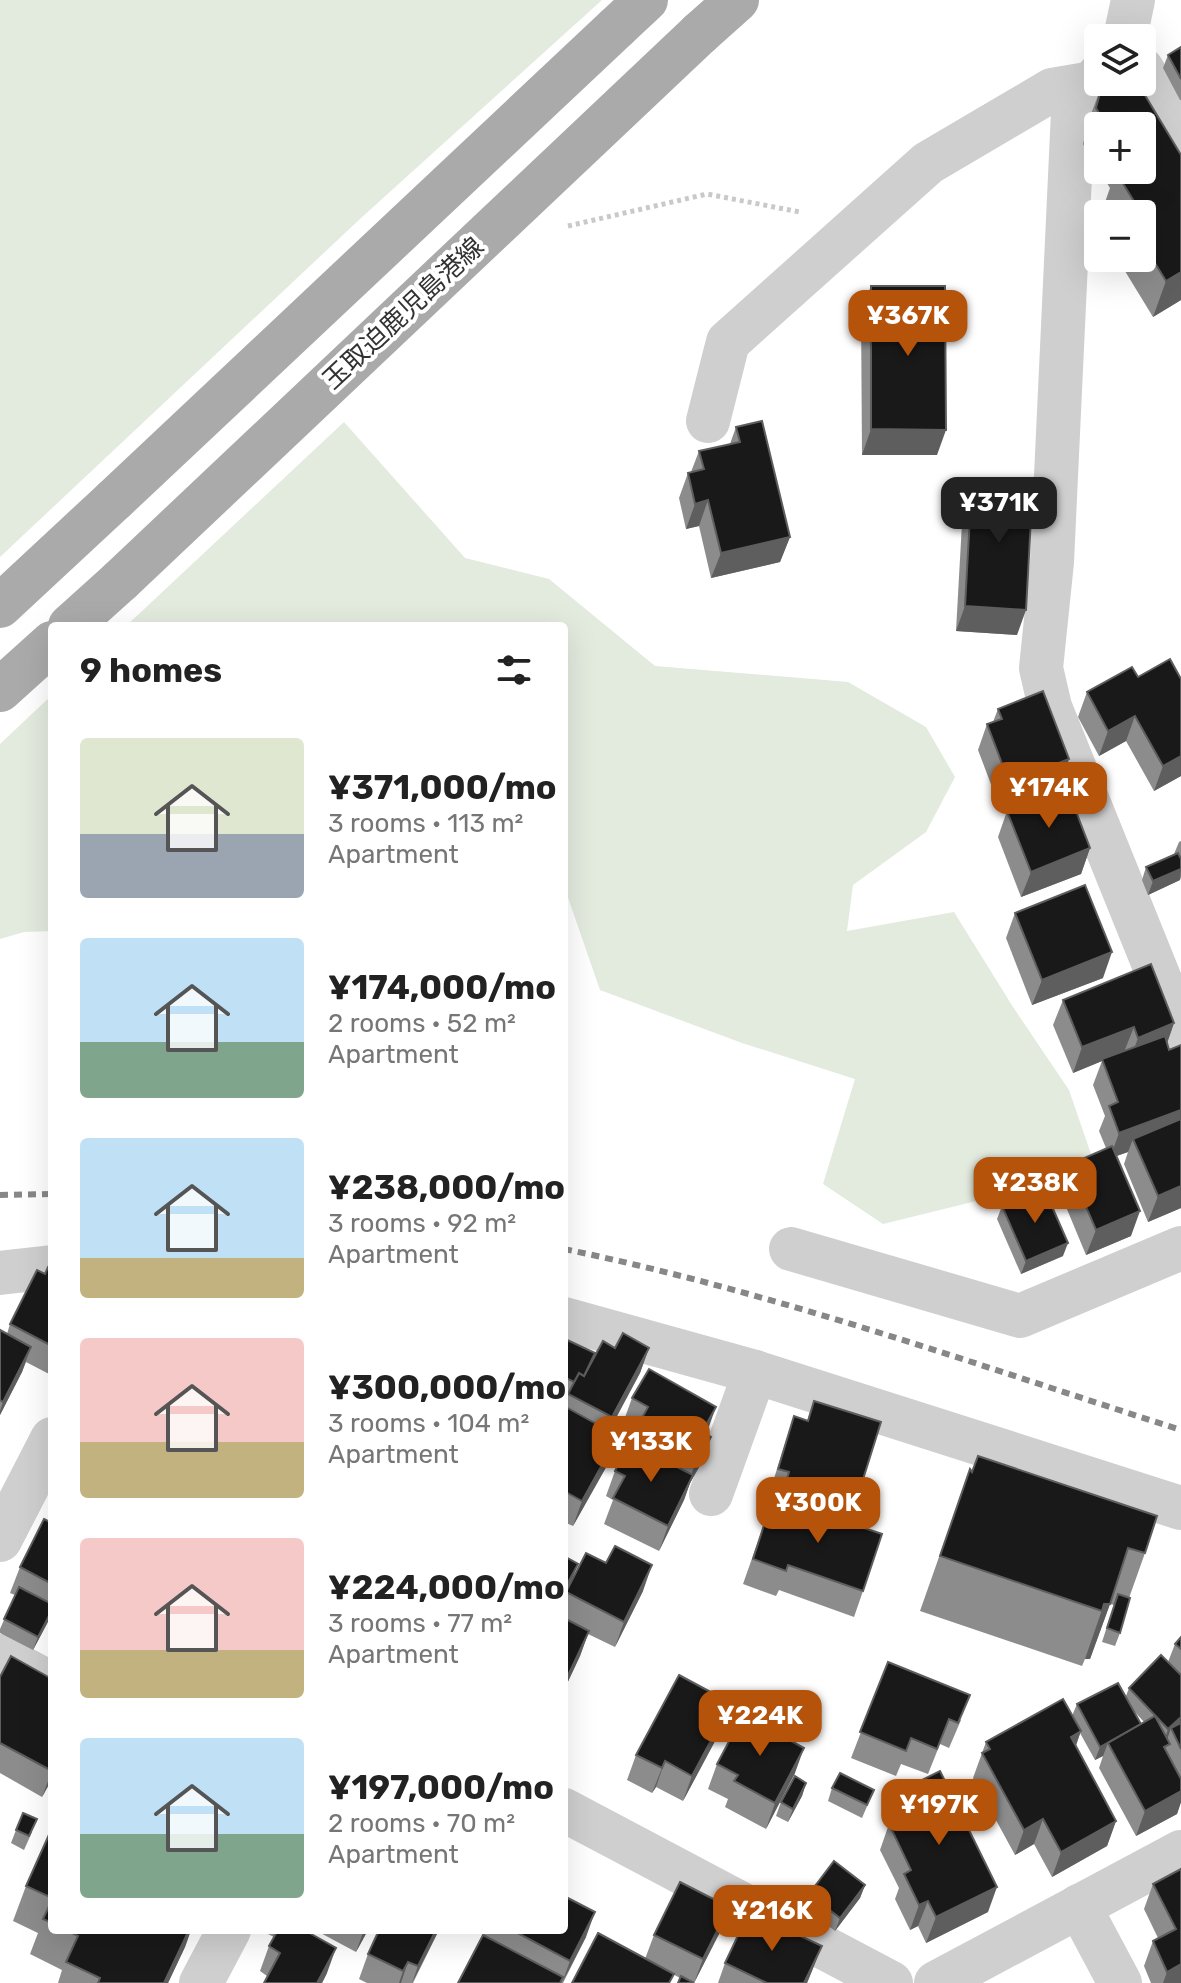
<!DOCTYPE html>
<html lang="en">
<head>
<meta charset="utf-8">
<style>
	:root { --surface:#fff; --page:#f2f2f2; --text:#222; --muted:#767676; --accent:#b45309 }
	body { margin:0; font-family:Rubik,"Noto Sans JP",sans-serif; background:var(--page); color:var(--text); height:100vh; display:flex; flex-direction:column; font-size:30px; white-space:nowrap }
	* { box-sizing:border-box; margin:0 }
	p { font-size:26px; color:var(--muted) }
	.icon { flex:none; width:44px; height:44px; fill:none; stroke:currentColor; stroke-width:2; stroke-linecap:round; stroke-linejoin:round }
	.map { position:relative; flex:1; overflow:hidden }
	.panel { position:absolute; left:48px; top:622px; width:520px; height:1312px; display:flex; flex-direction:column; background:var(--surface); border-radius:8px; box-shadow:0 8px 32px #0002 }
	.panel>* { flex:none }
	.buttons { position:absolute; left:1084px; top:24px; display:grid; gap:16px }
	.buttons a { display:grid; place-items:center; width:72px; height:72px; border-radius:8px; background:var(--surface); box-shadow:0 8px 32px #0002; font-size:40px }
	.price { position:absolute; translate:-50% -68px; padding:0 18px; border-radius:16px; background:var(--accent); color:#fff; font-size:26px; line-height:52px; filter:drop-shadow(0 2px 4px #0008) }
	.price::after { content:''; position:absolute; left:50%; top:48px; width:24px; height:18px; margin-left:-12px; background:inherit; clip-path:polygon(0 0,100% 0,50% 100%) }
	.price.on { background:#222; color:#fff }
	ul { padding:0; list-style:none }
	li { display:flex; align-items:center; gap:24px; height:200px; padding:0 32px }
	li span { display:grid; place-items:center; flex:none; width:224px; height:160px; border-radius:8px; color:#555 }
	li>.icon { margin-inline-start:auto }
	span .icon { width:96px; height:96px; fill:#fffc; stroke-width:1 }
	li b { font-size:34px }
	h2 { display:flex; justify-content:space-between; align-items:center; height:96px; padding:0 32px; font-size:34px }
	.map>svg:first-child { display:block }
	.green { fill:#e3eade }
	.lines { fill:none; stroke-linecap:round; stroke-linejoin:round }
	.path { stroke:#c9c9c9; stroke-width:5; stroke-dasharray:4 4; stroke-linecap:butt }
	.minor { stroke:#cfcfcf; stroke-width:44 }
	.major { stroke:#aaa; stroke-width:44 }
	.rail { stroke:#878787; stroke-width:6; stroke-dasharray:8 6; stroke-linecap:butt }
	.major-bridge { stroke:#aaa; stroke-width:44 }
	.wall { fill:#8c8c8c; fill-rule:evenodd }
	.shaded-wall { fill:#5e5e5e }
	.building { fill:#191919; stroke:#5e5e5e; stroke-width:2 }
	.labels { text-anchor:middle; stroke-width:8; stroke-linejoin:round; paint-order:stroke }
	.street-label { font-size:26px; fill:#323232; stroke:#fff }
</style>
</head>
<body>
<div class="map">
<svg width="1181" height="1983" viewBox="0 0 1181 1983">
	<rect width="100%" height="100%" fill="#fff"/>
	<!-- green -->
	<g class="green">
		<polygon points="0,0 602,0 361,218 0,557"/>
		<polygon points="344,422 465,558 549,579 655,666 848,682 926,727 955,777 926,832 853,885 847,931 954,912 1013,1007 1069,1090 1091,1154 1029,1188 883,1224 823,1184 855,1079 742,1043 600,990 564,886 564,626 126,626"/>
		<polygon points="52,695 52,931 24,932 0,939 0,744"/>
	</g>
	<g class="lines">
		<!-- path -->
		<polyline class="path" points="568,226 707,194 800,212"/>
		<!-- minor -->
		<g class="minor">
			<polyline points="1125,38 1133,0"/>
			<polyline points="1142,69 1181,136"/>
			<polyline points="1098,76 1073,112 1052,562 1041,668 1050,707 1181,1032"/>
			<polyline points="708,421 728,342 928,163 1052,90 1093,83"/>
			<polyline points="791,1249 1020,1316 1181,1248"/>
			<polyline points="0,1273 52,1267"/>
			<polyline points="564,1319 755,1372 1181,1508"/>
			<polyline points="711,1494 755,1372"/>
			<polyline points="0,1540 52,1439"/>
			<polyline points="0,1656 52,1684"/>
			<polyline points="564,1810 891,1983"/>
			<polyline points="1079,1906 1120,1983"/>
			<polyline points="201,1983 229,1930"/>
			<polyline points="936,1983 1181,1852"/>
		</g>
		<!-- major -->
		<g class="major">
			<polyline points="617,27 646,0"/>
			<polyline points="700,33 737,0"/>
			<polyline points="0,606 114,500"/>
			<polyline points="70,626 120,581"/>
			<polyline points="0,690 52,643"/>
		</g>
		<!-- rail -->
		<g class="rail">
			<polyline points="0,1195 52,1194"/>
			<path d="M564,1249C774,1292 977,1365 1181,1430"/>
		</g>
		<!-- major-bridge -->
		<g class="major-bridge">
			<polyline points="114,500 617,27"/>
			<polyline points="120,581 700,33"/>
		</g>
	</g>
	<!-- wall -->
	<g class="wall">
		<polygon points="1181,47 1181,100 1180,100 1163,68 1168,55"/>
		<polygon points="1103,82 1181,155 1181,300 1153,317 1117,258 1142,258 1142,214 1107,214 1103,208 1110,188 1099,170 1142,170 1142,126 1098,126 1098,169 1083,144 1091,114"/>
		<polygon points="871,286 937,455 862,455 861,311"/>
		<polygon points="736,427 790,537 780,562 711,578 699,526 686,529 679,498 688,473 691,472 699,451 730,444"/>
		<polygon points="972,480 1017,635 956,631 963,505"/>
		<polygon points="1138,677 1181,776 1154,791 1126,741 1099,756 1078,717 1087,692"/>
		<polygon points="998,709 1069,759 1060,785 1000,808 978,750 987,724 993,722"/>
		<polygon points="1007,811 1090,848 1081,874 1021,897 998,837"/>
		<polygon points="1181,841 1181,877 1180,880 1148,895 1142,880 1146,867 1174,854 1179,842"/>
		<polygon points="1015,913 1103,978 1032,1005 1006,938"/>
		<polygon points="1063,1000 1174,1023 1167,1043 1181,1208 1148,1222 1124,1164 1128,1152 1117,1156 1131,1236 1086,1255 1059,1190 1068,1165 1106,1148 1099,1131 1105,1116 1093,1085 1102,1061 1073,1073 1053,1025"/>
		<polygon points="1031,1199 1063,1256 1021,1274 997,1219 1002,1206"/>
		<polygon points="52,1269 52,1373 51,1375 26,1362 22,1372 0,1415 0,1330 7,1334 10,1324 45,1274"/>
		<polygon points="564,1341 592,1362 615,1348 649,1348 640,1373 609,1431 609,1462 573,1526 564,1522 564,1404 567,1394 564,1393"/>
		<polygon points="632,1398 711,1437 702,1462 690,1483 684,1500 659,1551 604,1524 613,1500 606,1496 615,1471 635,1430 623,1423"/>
		<polygon points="814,1401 854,1508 849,1523 863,1591 854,1617 779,1590 776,1596 743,1584 767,1516 772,1517 779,1499 780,1498 769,1494 794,1416 807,1421"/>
		<polygon points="970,1469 972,1472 1145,1553 1129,1598 1120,1633 1115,1646 1102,1642 1114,1605 1110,1604 1090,1659 1085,1659 1082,1666 920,1611"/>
		<polygon points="52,1523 52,1614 33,1650 0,1633 0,1629 15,1595 10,1593 20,1567"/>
		<polygon points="643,1591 615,1647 588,1634 580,1656 564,1690 564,1597 566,1592"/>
		<path d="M1181,1637V1802L1177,1814L1136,1836L1099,1768L1103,1756L1095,1760L1080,1733L1076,1746L1116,1821L1107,1846L1052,1877L1034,1844L1015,1855L973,1778L986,1742L1072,1716L1077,1704L1126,1696L1129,1688L1168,1662L1175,1644ZM1134,1711L1144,1722L1141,1724Z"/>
		<polygon points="888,1662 961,1720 949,1748 940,1744 928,1774 901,1764 896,1776 851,1758"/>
		<polygon points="0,1677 52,1679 52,1779 42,1797 0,1773"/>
		<polygon points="722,1728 683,1801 656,1787 652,1793 627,1780 636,1755"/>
		<polygon points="717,1764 795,1773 766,1829 725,1807 728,1799 708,1789"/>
		<polygon points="806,1783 802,1796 788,1822 776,1816 781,1802"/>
		<polygon points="832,1788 874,1790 862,1818 828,1801"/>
		<polygon points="894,1794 988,1912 926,1943 918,1926 910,1930 895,1899 899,1888 880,1850 888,1827 884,1819"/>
		<polygon points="52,1828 52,1930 191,1930 185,1947 168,1983 58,1983 62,1970 30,1954 38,1933 13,1921 26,1886"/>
		<polygon points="16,1830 32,1832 24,1850 11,1843"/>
		<polygon points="1181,1869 1181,1983 1151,1983 1144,1966 1153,1941 1158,1938 1144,1909 1153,1884"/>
		<polygon points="865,1885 860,1898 835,1931 804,1907 809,1894"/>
		<polygon points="729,1907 720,1932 694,1983 680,1978 645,1959 654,1935"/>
		<polygon points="260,1930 304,1930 327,1973 322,1983 264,1983 267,1976 260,1971 269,1946 274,1937"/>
		<polygon points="315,1930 368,1930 356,1952"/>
		<polygon points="379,1930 439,1930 413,1983 367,1983 359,1979 368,1954"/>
		<polygon points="486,1930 564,1930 586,1937 563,1983 458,1983"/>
		<polygon points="822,1946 807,1983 718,1983 725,1963"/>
	</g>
	<!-- shaded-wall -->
	<g class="shaded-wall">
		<polygon points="1181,272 1181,300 1153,317 1166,281"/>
		<polygon points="871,429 946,430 937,455 862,455"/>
		<polygon points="708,500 699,526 686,529 695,504"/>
		<polygon points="790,537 780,562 711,578 721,553"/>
		<polygon points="965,606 1026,610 1017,635 956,631"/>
		<polygon points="1135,716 1126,741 1099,756 1108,731"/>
		<polygon points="1181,756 1181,776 1154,791 1163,766"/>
		<polygon points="1069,759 1060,785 1000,808 1009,782"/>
		<polygon points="1090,848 1081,874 1021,897 1031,872"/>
		<polygon points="1181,869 1180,880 1148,895 1153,881"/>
		<polygon points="1112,952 1103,978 1032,1005 1042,980"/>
		<polygon points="1174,1023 1165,1049 1129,1063 1138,1038"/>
		<polygon points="1134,1027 1124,1052 1073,1073 1082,1047"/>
		<polygon points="1181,1110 1181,1132 1133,1139 1128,1152 1110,1158 1119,1133"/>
		<polygon points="1181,1186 1181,1208 1148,1222 1158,1196"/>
		<polygon points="1140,1211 1131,1236 1086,1255 1096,1230"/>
		<polygon points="1068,1243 1063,1256 1021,1274 1026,1261"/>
		<polygon points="31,1347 22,1372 0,1415 0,1411 3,1402"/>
		<polygon points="649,1348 640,1373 603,1442 612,1417"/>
		<polygon points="716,1407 707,1432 693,1458 702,1432"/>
		<polygon points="618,1436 609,1462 573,1526 582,1501"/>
		<polygon points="711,1437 702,1462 690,1483 684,1500 659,1551 668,1526 686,1489 694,1467"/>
		<polygon points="578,1564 573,1577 564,1594 564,1590"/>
		<polygon points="652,1565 643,1591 615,1647 624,1622"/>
		<polygon points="1104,1604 1110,1604 1090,1659 1085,1659"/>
		<polygon points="52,1610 50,1618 33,1650 38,1637"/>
		<polygon points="589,1631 580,1656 564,1690 564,1684"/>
		<polygon points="731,1703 722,1728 683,1801 692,1776"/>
		<polygon points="1181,1717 1181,1725 1171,1728 1167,1740 1164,1742 1168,1729"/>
		<polygon points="1081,1731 1072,1756 1071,1737"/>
		<polygon points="1108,1743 1103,1756 1095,1760 1100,1747"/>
		<polygon points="804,1748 795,1773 766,1829 775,1803"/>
		<polygon points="665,1761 656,1787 652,1793 662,1768"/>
		<polygon points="52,1771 52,1779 42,1797"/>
		<polygon points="806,1783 802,1796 788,1822 793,1809"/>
		<polygon points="1181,1791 1181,1802 1177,1814 1136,1836 1145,1811"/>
		<polygon points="1043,1819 1034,1844 1015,1855 1024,1830"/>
		<polygon points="1116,1821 1107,1846 1052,1877 1061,1852"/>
		<polygon points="865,1885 860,1898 835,1931 840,1918"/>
		<polygon points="997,1887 988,1912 926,1943 936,1917"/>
		<polygon points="928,1901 918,1926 910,1930 919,1905"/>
		<polygon points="729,1907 720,1932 694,1983 703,1959"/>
		<polygon points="595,1912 586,1937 562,1983 570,1961"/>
		<polygon points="189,1930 191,1930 185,1947 168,1983 164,1983"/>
		<polygon points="364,1930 368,1930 356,1952"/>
		<polygon points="436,1930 439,1930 412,1983 418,1966"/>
		<polygon points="822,1946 812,1971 807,1983 804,1983"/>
		<polygon points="336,1948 327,1973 322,1983 317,1983"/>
		<polygon points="408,1962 401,1983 399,1983 403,1971"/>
		<polygon points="1181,1964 1181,1983 1163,1983 1167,1972"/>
	</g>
	<!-- building -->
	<g class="building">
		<polygon points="1181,47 1181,79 1168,55"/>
		<polygon points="1103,82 1137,82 1181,155 1181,272 1166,281 1142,242 1142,214 1135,214 1140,211 1116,172 1119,170 1142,170 1142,126 1107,126 1096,108"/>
		<polygon points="871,286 945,286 946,430 871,429"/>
		<polygon points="762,421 790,537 721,553 708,500 695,504 688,473 704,469 699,451 740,442 736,427"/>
		<polygon points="972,480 1033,483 1026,610 965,606"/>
		<polygon points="1170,659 1181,679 1181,756 1163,766 1135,716 1108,731 1087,692 1132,667 1138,677"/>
		<polygon points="1043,691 1069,759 1009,782 987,724 1002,719 998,709"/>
		<polygon points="1067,788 1090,848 1031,872 1007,811"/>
		<polygon points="1178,853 1181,859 1181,869 1153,881 1146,867"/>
		<polygon points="1085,885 1112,952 1042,980 1015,913"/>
		<polygon points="1151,964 1174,1023 1138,1038 1134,1027 1082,1047 1063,1000"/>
		<polygon points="1165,1036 1169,1050 1181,1045 1181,1110 1119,1133 1109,1106 1118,1102 1102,1059"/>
		<polygon points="1181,1119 1181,1186 1158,1196 1133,1139"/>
		<polygon points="1112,1146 1140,1211 1096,1230 1068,1165"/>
		<polygon points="1046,1193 1068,1243 1026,1261 1002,1206 1029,1194 1031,1199"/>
		<polygon points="48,1267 52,1269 52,1346 10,1324 37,1270 45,1274"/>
		<polygon points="0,1330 31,1347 3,1402 0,1400"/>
		<polygon points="623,1333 649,1348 612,1417 568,1394 579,1373 584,1376 603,1341 615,1348"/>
		<polygon points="565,1339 595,1353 584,1376 579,1373 574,1382 564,1377 564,1341"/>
		<polygon points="649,1369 716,1407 702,1432 711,1437 694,1467 634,1433 648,1407 632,1398"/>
		<polygon points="814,1401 881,1422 854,1508 785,1487 789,1472 778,1469 794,1416 808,1421"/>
		<polygon points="564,1406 618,1436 582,1501 564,1491"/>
		<polygon points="629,1443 693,1475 668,1526 613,1498 625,1476 615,1471"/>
		<polygon points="978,1456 1157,1516 1145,1553 1128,1548 1110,1604 1104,1604 1102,1611 940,1556 970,1469 972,1472"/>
		<polygon points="778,1499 882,1534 863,1591 788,1565 786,1571 753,1559 767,1516 772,1517"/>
		<polygon points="44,1519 52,1523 52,1584 20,1567"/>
		<polygon points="615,1546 652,1565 624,1622 566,1592 586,1553 606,1563"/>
		<polygon points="564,1556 578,1564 564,1590"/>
		<polygon points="19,1587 52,1604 52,1610 38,1637 4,1619"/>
		<polygon points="1118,1594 1130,1598 1120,1633 1107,1628"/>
		<polygon points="564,1618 589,1631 564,1684"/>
		<polygon points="1181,1637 1181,1649 1175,1644"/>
		<polygon points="1161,1655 1181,1675 1181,1717 1168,1729 1129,1688"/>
		<polygon points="11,1656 52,1679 52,1771 0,1743 0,1677"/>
		<polygon points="888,1662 970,1695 958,1723 949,1719 937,1749 911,1738 906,1751 860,1732"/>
		<polygon points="679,1675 731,1703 692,1776 665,1761 662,1768 636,1755"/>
		<polygon points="1118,1683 1141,1724 1100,1747 1077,1704"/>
		<polygon points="1063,1699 1081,1731 1071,1737 1116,1821 1061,1852 1043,1819 1024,1830 982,1753 990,1749 986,1742"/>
		<polygon points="743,1715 804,1748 775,1803 734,1781 738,1775 717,1764"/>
		<polygon points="1155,1716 1170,1744 1164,1747 1181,1779 1181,1791 1145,1811 1108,1743"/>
		<polygon points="1181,1723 1181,1749 1171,1728"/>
		<polygon points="940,1771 997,1887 936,1917 928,1901 919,1905 904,1874 911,1870 889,1824 905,1817 894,1794"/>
		<polygon points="840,1773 874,1790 867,1805 832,1788"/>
		<polygon points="795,1776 806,1783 793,1809 781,1802"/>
		<polygon points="23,1813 37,1819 29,1836 16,1830"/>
		<polygon points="52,1828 52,1898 26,1886"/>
		<polygon points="834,1861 865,1885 840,1918 809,1894"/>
		<polygon points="1181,1869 1181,1964 1167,1972 1153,1941 1176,1929 1153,1884"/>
		<polygon points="680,1882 729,1907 703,1959 654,1935"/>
		<polygon points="564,1896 595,1912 570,1961 512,1930 564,1930"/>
		<polygon points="52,1900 52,1923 43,1919"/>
		<polygon points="749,1912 822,1946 804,1983 767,1983 725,1963"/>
		<polygon points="66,1930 189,1930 164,1983 98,1983 100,1978 66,1962 78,1936"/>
		<polygon points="278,1930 304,1930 336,1948 317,1983 264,1983 280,1953 269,1946"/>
		<polygon points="379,1930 436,1930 418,1966 408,1962 403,1971 368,1954"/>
		<polygon points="598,1933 674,1974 669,1983 572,1983"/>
		<polygon points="483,1935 563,1977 560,1983 458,1983"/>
		<polygon points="681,1976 694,1983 678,1983"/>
	</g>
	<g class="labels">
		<!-- street labels -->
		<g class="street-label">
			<text transform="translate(403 313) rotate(-43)" y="9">玉取迫鹿児島港線</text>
		</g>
	</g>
</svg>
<div class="buttons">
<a><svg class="icon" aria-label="layers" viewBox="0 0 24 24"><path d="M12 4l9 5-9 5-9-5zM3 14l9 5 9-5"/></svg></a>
<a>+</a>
<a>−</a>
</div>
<b class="price" style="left:908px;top:358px">¥367K</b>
<b class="price on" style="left:999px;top:545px">¥371K</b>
<b class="price" style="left:1049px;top:830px">¥174K</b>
<b class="price" style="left:1035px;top:1225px">¥238K</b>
<b class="price" style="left:651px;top:1484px">¥133K</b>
<b class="price" style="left:818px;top:1545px">¥300K</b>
<b class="price" style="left:760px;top:1758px">¥224K</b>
<b class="price" style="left:939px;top:1847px">¥197K</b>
<b class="price" style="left:772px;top:1953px">¥216K</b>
<section class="panel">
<h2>9 homes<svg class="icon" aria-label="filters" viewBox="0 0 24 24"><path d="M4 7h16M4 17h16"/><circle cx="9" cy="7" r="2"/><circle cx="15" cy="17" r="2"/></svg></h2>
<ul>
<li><span style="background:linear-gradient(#dfe7d0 60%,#9aa5b1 0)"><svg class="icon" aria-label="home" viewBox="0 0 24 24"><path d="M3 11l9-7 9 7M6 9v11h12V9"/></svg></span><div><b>¥371,000/mo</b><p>3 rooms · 113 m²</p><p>Apartment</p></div></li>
<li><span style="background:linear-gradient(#bfe0f5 65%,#7fa58c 0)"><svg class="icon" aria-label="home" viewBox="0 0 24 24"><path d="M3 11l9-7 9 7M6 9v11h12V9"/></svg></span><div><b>¥174,000/mo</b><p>2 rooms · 52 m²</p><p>Apartment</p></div></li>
<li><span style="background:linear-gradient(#bfe0f5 75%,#c2b280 0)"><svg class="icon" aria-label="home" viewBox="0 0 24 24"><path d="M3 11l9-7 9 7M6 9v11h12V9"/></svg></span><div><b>¥238,000/mo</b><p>3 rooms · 92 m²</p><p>Apartment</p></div></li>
<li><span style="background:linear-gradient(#f6c9c9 65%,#c2b280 0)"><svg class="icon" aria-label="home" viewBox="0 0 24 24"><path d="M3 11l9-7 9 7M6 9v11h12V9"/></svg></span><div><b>¥300,000/mo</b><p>3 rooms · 104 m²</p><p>Apartment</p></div></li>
<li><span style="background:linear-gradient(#f6c9c9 70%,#c2b280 0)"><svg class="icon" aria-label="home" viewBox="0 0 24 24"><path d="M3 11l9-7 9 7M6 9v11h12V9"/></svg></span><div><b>¥224,000/mo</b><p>3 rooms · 77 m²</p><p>Apartment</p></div></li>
<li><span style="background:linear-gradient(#bfe0f5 60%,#7fa58c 0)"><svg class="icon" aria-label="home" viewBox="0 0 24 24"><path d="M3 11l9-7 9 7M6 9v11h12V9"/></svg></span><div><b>¥197,000/mo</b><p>2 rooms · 70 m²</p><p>Apartment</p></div></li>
</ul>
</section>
</div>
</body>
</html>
